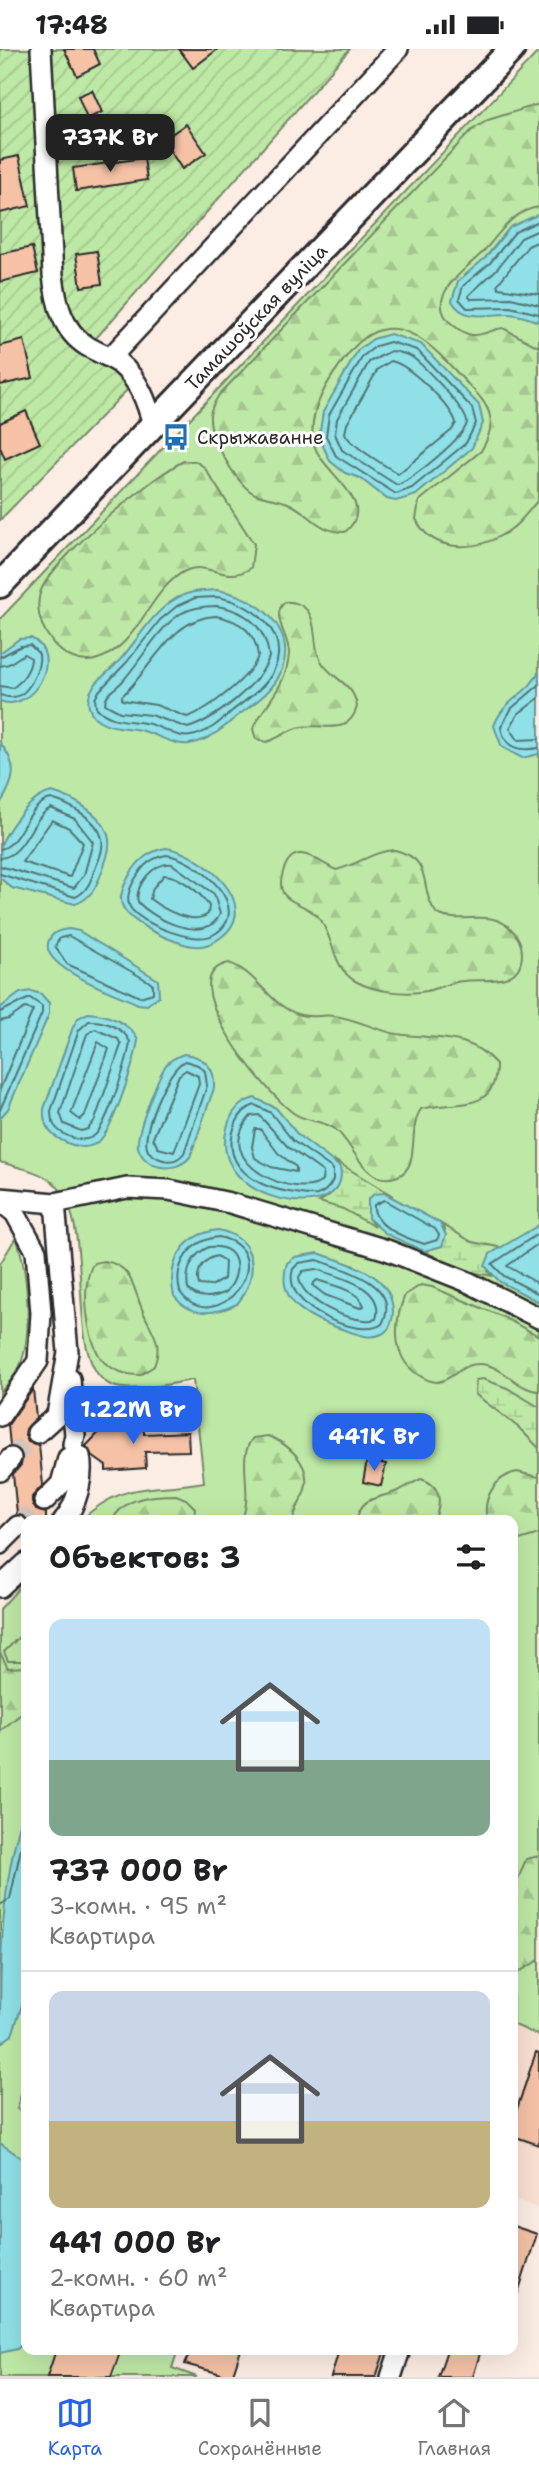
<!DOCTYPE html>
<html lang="ru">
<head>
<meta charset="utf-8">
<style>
	:root { --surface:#fff; --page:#f6f6f6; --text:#202124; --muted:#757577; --line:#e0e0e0; --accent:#2563eb }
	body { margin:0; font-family:"Shantell Sans",sans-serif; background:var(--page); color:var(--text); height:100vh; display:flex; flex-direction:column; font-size:26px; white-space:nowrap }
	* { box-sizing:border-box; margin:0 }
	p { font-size:23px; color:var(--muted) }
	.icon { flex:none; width:38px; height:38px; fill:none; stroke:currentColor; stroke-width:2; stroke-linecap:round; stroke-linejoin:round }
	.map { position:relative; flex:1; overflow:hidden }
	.drawer { position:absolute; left:21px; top:1466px; width:497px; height:840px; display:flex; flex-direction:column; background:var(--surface); border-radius:14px; box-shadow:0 7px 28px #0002 }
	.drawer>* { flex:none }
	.price { position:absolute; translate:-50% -60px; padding:0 16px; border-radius:14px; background:var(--accent); color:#fff; font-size:23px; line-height:46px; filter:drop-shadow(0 2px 4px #0008) }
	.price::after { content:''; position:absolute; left:50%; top:42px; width:21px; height:16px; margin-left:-10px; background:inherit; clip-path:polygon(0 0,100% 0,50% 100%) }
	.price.current { background:#222; color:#fff }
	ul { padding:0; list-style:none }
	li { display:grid; align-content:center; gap:14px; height:371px; padding:0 28px }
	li+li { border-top:2px solid var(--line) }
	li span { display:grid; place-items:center; height:217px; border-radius:14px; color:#555 }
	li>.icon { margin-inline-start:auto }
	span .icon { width:126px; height:126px; fill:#fffc; stroke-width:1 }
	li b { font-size:30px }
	h2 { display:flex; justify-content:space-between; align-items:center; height:84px; padding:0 28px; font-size:30px }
	.status { display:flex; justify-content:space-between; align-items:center; height:49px; padding:0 35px; background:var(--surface); direction:ltr }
	.status svg { height:19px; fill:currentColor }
	.tab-bar { display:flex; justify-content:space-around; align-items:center; height:98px; border-top:2px solid var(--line); background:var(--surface); font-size:19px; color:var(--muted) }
	.tab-bar a { display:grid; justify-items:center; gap:4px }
	.tab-bar .current { color:var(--accent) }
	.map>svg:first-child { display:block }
	.built { fill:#fae0d1 }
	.grass { fill:#bee8a5; stroke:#748a68; stroke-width:2 }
	.forest { fill:url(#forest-firs); stroke:#748a68; stroke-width:2 }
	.wetland { fill:url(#wetland-marsh); stroke:#748a68; stroke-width:2 }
	.garden { fill:url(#garden-furrows); stroke:#748a68; stroke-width:2 }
	.water { fill:#8fe1e7; stroke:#67989c; stroke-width:2 }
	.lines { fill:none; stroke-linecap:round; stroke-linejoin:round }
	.shore { stroke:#537476; stroke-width:2 }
	.building { fill:#f5c2a6; stroke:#2b2b2b; stroke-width:2 }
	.minor-tunnel { stroke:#d2c6bf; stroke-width:19; stroke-dasharray:19 10; stroke-linecap:butt }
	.minor-casing { stroke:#2b2b2b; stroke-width:24 }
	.major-casing { stroke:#2b2b2b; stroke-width:30 }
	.minor { stroke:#fff; stroke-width:19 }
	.major { stroke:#fff; stroke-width:24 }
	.labels { text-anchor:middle; stroke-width:6; stroke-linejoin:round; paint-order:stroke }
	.street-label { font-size:19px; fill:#2b2b2b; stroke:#fff }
	.poi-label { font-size:19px; fill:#2b2b2b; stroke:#fff; text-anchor:start }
</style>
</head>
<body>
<div class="status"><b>17:48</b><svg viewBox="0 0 49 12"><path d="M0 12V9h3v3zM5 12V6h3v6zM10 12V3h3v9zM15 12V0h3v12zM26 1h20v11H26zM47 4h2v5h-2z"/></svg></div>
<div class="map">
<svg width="539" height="2328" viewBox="0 0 539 2328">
	<defs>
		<pattern id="forest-firs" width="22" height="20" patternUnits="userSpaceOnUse" patternTransform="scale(1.75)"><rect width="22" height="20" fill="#bee8a5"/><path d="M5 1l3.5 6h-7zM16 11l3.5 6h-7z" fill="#a3c78e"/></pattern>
		<pattern id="wetland-marsh" width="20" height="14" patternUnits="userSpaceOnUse" patternTransform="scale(1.75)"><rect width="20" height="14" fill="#bee8a5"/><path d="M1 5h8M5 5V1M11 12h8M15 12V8" fill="none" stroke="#a3c78e"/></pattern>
		<pattern id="garden-furrows" width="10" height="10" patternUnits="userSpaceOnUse" patternTransform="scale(1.75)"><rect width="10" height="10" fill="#bee8a5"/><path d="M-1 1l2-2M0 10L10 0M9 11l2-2" fill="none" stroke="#a3c78e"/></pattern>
	</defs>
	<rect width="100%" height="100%" fill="#fcede4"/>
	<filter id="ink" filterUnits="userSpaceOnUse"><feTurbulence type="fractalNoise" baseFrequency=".0143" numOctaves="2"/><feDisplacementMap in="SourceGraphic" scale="14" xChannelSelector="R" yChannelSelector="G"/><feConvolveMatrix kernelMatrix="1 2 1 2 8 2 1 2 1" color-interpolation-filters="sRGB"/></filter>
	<g filter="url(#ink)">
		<!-- built -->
		<polygon class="built" points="513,1975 539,1987 539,2160 513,2150"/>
		<!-- grass -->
		<g class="grass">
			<path d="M539,2V1987L513,1975V1472H80C125,1430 150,1443 204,1433L193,1331C173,1334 132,1344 113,1337C58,1316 103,1169 50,1131C36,1121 16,1118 0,1113V570Z"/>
			<path d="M16,1188C28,1221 33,1285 20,1317C16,1327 6,1336 0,1344V1215Z"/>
			<polygon points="26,1531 26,2027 17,2060 26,2063 26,2301 178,2301 172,2319 197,2328 0,2328 0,1560"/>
		</g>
		<!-- forest -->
		<g class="forest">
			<path d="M539,55V158C511,162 500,185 482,204C465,221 421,250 453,276C459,281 465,285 472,286C483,287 493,280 503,279L539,298L538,451C527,464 517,478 502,486C473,503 431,503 416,470L419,452L481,402C487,392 493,380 490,367C487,352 472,340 462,329C431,294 391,253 350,303C330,327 306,363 314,395C321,424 381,453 345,483C318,483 311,465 290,455C278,449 265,450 253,444C236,434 208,386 210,366C211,358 215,352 219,346L472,81L488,71Z"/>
			<path d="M184,412H195L204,418L254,495L251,519C225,536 208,511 185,522C148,541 139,599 95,611C79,615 63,606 53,594C42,580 35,562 40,544C50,512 152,427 184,412Z"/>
			<path d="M285,553C294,552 304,556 309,564C318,579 312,597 321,612C333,632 354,633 357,658C348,688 324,674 301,678C288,680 279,690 266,693L256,690L253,680C265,654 287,637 289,605C290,587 269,567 285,553Z"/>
			<path d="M395,801C436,811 417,840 437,865C461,876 485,860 508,877C516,884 522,894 522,905C521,939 485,929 463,932C451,933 439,939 427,942C406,946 375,943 355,932C330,917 335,884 315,865C297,850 272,854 284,820C295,790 318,813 336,821C357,816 373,802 395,801Z"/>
			<path d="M229,914C258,924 269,956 298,965C310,970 322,965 335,967C356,970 376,981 397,985C435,991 468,983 496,1015C497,1066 454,1051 421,1060C407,1081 421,1118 398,1127C364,1140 354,1094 335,1080C323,1071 307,1073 295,1065C270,1049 166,926 229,914Z"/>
			<path d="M104,1212C132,1216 133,1238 142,1260C151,1283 164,1292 154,1317L140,1326C127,1326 114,1322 104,1313C87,1296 79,1233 94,1214Z"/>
			<path d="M421,1236L432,1238L503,1268L539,1287V1342C518,1341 506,1320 487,1316C461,1310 456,1331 437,1333C430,1333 423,1329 417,1325C391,1307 394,1272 405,1246Z"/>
			<path d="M268,1387C287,1394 309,1413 306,1436C304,1449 295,1459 293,1472H241C255,1445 235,1408 253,1389Z"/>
			<path d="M517,1423L539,1428V1485L513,1493V1472H487C482,1450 494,1428 517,1423Z"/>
			<path d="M421,1430C442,1436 442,1454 434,1472H357C359,1448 377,1450 395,1443C404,1440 412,1434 421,1430Z"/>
			<path d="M176,1446L186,1450L195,1459L194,1472H112C124,1448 151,1446 176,1446Z"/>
			<polygon points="26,1581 26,1612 8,1612 4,1603"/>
			<polygon points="0,1604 8,1619 26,1618 26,1661 0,1682"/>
			<polygon points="539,1807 539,1911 519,1923 513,1931 513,1843 526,1810"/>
		</g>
		<!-- wetland -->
		<g class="wetland">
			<path d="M334,1111L393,1147L384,1144L368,1169L375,1178L343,1160L319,1153C335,1144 340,1136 340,1118Z"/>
			<polygon points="440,1174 472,1193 504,1199 497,1201 488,1223 493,1227 460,1221 424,1202 442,1197 445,1180"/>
			<polygon points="483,1330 507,1339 539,1358 539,1399 518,1378 475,1345 476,1331"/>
		</g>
		<!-- garden -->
		<polygon class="garden" points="0,0 350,0 90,296 130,338 0,471"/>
		<!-- water -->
		<g class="water">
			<path d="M539,165V273C529,269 518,265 507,265C486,265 464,273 452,252L458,232L485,209L510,178Z"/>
			<polygon points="390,285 421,295 479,356 483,374 472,399 416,446 396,452 387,450 360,429 345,424 330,412 319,388 323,363 358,301 373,290"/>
			<path d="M217,541C257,547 300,580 280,625C272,644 251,656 235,669C222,680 207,693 189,695C171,697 153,682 134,680C118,678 94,677 89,658C87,651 89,645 93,638C100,629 111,621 119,612C137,592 150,567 172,552C186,542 201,542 217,541Z"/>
			<path d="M31,589C66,607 32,665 0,652V604L19,590Z"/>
			<path d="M539,622V705L522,709L502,698L494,677C504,649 529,646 539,622Z"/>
			<path d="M0,694C19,716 15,732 0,755Z"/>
			<path d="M52,743C73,749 106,766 109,791C111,801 105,813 102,823C96,838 91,850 75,855L12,839L0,829C0,819 0,803 1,795C11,775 31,747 52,743Z"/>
			<path d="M166,799C200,803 266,856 220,889C214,894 204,898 195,897C176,896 124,873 121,852C120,842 127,830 132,822C141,809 150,802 166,799Z"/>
			<path d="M69,880L79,882L158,931L159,947L147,956L138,955C118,945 42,920 48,894C51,883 60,881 69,880Z"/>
			<polygon points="31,942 41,945 49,954 49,965 8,1060 0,1069 0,959 20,944"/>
			<path d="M88,964C107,965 129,973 138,991C135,1011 113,1082 98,1093C86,1102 73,1097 61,1091C48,1084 43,1075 44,1060L73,978L78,969Z"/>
			<path d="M184,1005C204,1007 216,1019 214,1039L190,1108C176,1125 144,1121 138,1098C135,1086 158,1028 166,1016C171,1010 178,1007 184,1005Z"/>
			<path d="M255,1049L276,1059L298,1086L340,1118C353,1178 206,1156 227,1079C231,1063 239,1053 255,1049Z"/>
			<polygon points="384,1144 440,1174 446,1186 442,1197 424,1202 386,1185 368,1169 368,1151 374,1145"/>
			<polygon points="539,1176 539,1253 500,1233 485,1217 490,1205"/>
			<path d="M218,1181C258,1189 260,1227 237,1255C214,1266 190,1268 174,1247C166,1213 184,1185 218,1181Z"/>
			<path d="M318,1204C349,1215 391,1223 393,1262C393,1271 390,1281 382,1285C370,1291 356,1285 345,1281C313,1271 274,1255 287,1214L295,1208Z"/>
			<path d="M26,1756V1944L12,1986L0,1995C0,1915 0,1832 26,1756Z"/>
			<polygon points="0,2094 26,2112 26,2291 17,2300 0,2304"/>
		</g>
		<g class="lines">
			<!-- shore -->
			<g class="shore">
				<polyline points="539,172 515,183 490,214 463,237 459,250 467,259 510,258 539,265"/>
				<polyline points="539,181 521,189 497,220 468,247 471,250 511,249 539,256"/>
				<polyline points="539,192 528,197 497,236 499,239 539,245"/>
				<polygon points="390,293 417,301 472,359 476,374 466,394 412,439 396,445 336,407 326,387 329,366 363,307 376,297"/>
				<path d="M391,302C398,303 405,304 412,308C423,316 466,360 467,373C467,386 410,433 397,436L342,401L335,385L337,370L369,313Z"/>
				<path d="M391,312C408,315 452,357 456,374L452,381L398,425C385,416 349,396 345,384L347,375L378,320Z"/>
				<path d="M217,548C250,553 291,582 274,621C266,639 247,650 232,662C220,673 208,684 191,687C175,690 161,676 145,674C127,671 109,673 96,658L95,650L99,642L127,613L160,571L177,557L195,549Z"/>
				<path d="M217,557C246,561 266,578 269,608C261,635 214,671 188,679L151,666L120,663L105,655C105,645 113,641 120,635C141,613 155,582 180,565C192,558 204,557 217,557Z"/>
				<path d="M216,567C239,571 256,583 258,607C252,627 207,662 187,668L156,656L122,651V647C153,619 170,569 216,567Z"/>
				<path d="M0,608L21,597L30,596L39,605C41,618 29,648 12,648C8,649 4,647 0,646"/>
				<path d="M0,617L9,615L24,605L31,609C31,620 21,634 12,639L0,637"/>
				<path d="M539,636L512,659L501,678C505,701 521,702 539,699"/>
				<polyline points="539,649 518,665 510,679 518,691 539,690"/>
				<polygon points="52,771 69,779 83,794 70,828 22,813"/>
				<path d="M0,800C21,797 26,755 51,750C69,755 98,770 102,790C104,801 98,813 94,822C91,833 86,844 75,848L0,825"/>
				<path d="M166,806C196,809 258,860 213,886C195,896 140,875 130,858C125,848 131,836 137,827C144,815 152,809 166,806Z"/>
				<path d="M0,809C26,807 30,769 51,759L75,770L93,793L84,826L74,839L0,817"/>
				<path d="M172,815L214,845L220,865C207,896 154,871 138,853C134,836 154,813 172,815Z"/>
				<path d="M164,826C179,826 201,844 209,857L208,865C193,877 163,860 150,850L153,839Z"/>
				<polygon points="69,887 148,932 153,936 153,944 140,948 67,915 55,897 60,889"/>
				<polyline points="0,963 30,949 42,957 42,964 0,1061"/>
				<polyline points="0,972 9,970 25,959 33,961 0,1040"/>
				<path d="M89,972C104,971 124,979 130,993C128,1010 107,1076 95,1086C85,1094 73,1090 64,1085C54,1079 51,1073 51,1062L79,981Z"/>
				<polygon points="95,980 118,990 121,996 95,1071 88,1080 81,1082 64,1075 60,1064 87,985"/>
				<polygon points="98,993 109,1000 85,1066 80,1071 71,1064"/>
				<path d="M185,1012L198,1016L205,1022L207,1037L184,1104C174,1117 159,1112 148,1102C139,1086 168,1018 185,1012Z"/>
				<polygon points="186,1021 198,1027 199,1035 174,1103 158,1099 153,1089 179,1026"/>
				<path d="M255,1056L271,1064L293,1092L333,1120V1131C330,1137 324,1144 317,1146C311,1147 302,1145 295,1144C258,1139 218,1118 236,1074C240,1065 245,1059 255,1056Z"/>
				<path d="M259,1066L288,1098L323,1123L322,1132C299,1152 207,1115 251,1067Z"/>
				<polygon points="255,1080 260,1080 278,1104 296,1118 296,1123 271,1118 255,1109 252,1098"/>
				<path d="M384,1151L435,1180L439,1186L437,1191L424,1195C407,1189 372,1178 374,1156Z"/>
				<polyline points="539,1184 492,1215 504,1227 539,1245"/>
				<path d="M219,1188C286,1203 216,1294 180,1243C173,1215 190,1191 219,1188Z"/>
				<polyline points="539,1194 507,1217 539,1235"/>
				<path d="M209,1198C239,1194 244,1224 226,1243C214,1249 198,1251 188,1240C185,1222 192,1205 209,1198Z"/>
				<path d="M217,1207L225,1213L224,1230L211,1237L199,1236C195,1223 203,1210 217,1207Z"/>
				<path d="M317,1211C343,1220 403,1235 382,1275C362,1291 280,1259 293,1220L299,1214Z"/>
				<path d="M316,1220C338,1228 386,1237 376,1270C355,1277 300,1252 299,1228L303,1222Z"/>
				<path d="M317,1231C331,1236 360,1241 364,1257L360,1259L325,1246L312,1236Z"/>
				<polyline points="0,1856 10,1850 26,1776"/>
			</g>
		</g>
		<!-- building -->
		<g class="building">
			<polygon points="64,0 93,0 100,15 77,27"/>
			<polygon points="179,0 218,0 193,19"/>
			<polygon points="92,41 102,63 87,70 78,47"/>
			<polygon points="186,75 206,104 182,120 163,91"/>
			<polygon points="19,107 30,157 0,164 0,111"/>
			<polygon points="144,109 147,131 76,142 73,119"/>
			<polygon points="32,198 38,224 0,233 0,205"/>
			<polygon points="97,202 102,235 81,238 76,205"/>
			<polygon points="24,291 33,329 0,336 0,297"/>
			<polygon points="26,362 40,394 5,410 0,398 0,374"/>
			<polygon points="33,1340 36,1369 26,1380 25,1386 28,1393 39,1396 43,1436 32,1448 32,1454 36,1461 46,1464 46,1472 29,1472 17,1465 13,1425 21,1416 23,1406 18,1399 10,1397 8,1376"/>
			<polygon points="143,1374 144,1385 188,1383 189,1402 145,1403 146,1419 106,1422 106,1417 92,1407 86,1397 105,1377"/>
			<polygon points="367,1411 386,1415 381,1437 363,1433"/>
			<polygon points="536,2003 539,2004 539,2096 513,2087 513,2072"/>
			<polygon points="513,2177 537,2185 516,2250 513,2250"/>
			<polygon points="56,2301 121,2301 111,2328 47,2328"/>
			<polygon points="190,2301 241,2301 232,2328 185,2315"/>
			<polygon points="339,2301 385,2301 376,2328 331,2328"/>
			<polygon points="447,2301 481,2301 473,2328 438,2328"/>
		</g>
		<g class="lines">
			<!-- minor-tunnel -->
			<g class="minor-tunnel">
				<polyline points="11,1409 37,1384"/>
				<polyline points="18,1477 44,1452"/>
			</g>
			<defs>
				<g id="minor">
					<path d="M41,0L53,226C56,253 62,282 87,297C98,304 110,307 120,315C139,331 147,353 153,376"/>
					<polyline points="111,308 398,0"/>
					<polyline points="0,1149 55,1154 127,1139 169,1141 230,1154 387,1201 468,1233 539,1269"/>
					<polyline points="0,1152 15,1164 36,1202 41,1264 38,1312 0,1367"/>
					<polyline points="70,1330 75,1386 73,1395"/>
					<polyline points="37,1384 57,1366 68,1303 55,1154"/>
					<polyline points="0,1422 11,1409"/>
					<polyline points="44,1452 61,1435 68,1409"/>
					<path d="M63,1472C77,1456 84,1429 80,1407"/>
					<polyline points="0,1495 18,1477"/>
					<polyline points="0,1538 26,1514"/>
					<polyline points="391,2328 400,2301"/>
				</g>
				<polyline id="major" points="0,536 512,0"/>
			</defs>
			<!-- minor casing -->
			<use href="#minor" class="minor-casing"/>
			<!-- major casing -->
			<use href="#major" class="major-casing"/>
			<!-- minor -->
			<use href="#minor" class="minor"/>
			<!-- major -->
			<use href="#major" class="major"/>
		</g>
	</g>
	<!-- icons -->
	<defs>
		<symbol id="bus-bare" viewBox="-9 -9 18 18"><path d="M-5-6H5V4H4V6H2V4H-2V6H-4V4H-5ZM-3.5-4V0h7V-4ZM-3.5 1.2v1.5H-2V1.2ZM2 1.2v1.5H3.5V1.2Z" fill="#1f6fb2" stroke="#fff" stroke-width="2.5" paint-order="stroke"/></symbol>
	</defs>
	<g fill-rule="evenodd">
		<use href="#bus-bare" x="157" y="369" width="38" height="38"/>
	</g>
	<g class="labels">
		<!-- street labels -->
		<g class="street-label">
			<text transform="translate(256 268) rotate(-46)" y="7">Тамашоўская вуліца</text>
		</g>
		<!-- poi labels -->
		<g class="poi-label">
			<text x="197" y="395">Скрыжаванне</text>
		</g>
	</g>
</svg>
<b class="price current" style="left:110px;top:125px">737K Br</b>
<b class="price" style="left:133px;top:1397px">1.22M Br</b>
<b class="price" style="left:374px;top:1424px">441K Br</b>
<section class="drawer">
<h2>Объектов: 3<svg class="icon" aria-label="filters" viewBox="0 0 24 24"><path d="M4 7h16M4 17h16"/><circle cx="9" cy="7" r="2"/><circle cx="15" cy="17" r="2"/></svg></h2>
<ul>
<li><span style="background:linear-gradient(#bfe0f5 65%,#7fa58c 0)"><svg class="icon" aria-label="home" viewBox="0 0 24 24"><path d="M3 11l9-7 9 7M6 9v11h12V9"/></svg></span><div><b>737 000 Br</b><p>3-комн. · 95 m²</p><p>Квартира</p></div></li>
<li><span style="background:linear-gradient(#c9d6e8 60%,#c2b280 0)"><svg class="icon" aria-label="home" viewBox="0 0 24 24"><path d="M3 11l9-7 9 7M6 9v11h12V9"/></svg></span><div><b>441 000 Br</b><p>2-комн. · 60 m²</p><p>Квартира</p></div></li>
</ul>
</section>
</div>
<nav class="tab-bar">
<a class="current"><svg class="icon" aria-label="map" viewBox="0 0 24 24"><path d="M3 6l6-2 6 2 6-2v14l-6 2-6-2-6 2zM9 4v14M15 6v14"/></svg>Карта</a>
<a><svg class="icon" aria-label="saved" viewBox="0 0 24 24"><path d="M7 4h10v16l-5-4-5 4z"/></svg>Сохранённые</a>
<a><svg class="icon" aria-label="home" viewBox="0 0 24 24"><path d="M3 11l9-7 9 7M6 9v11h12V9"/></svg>Главная</a>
</nav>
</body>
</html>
